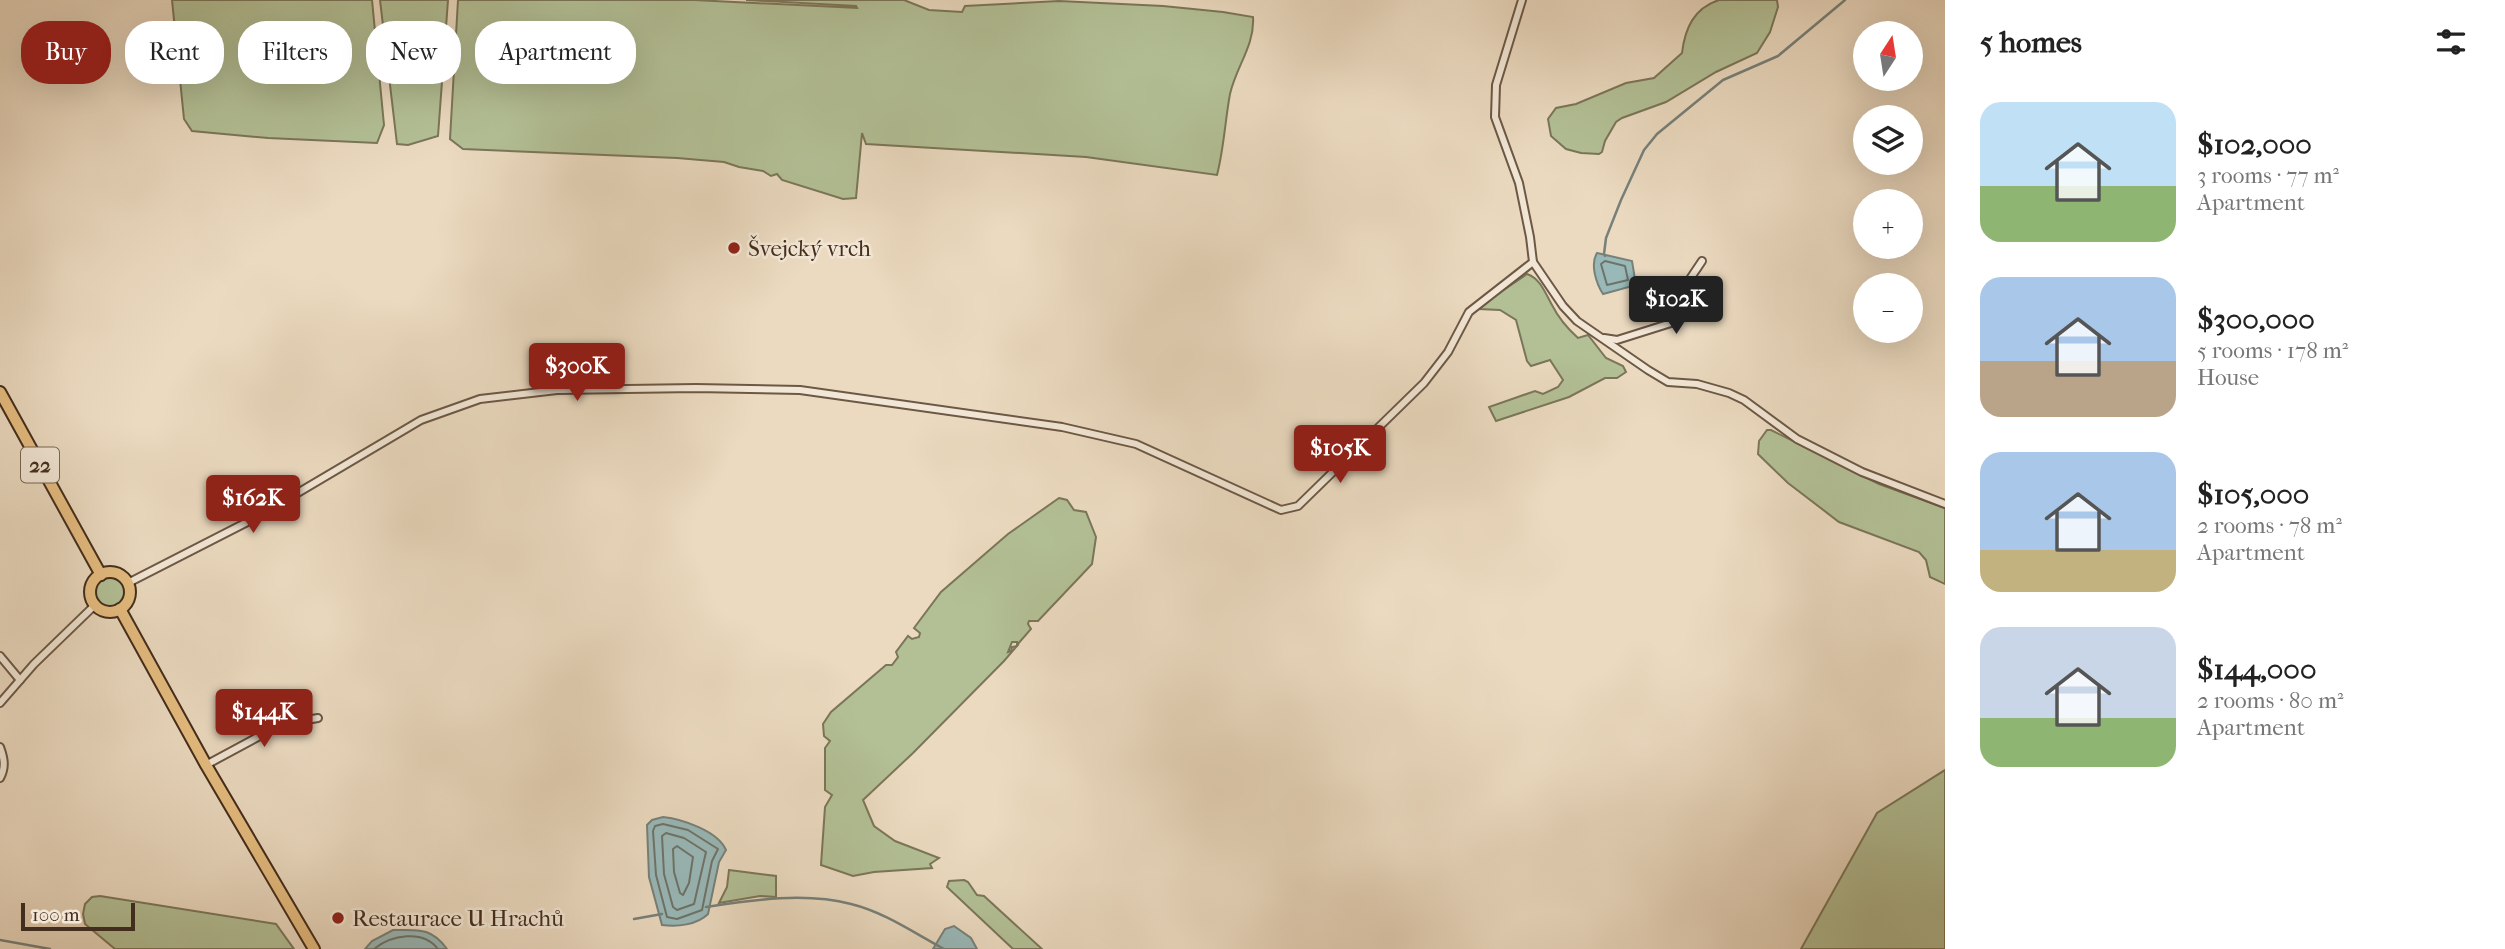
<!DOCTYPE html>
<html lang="en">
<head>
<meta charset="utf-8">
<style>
	:root { --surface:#fff; --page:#f2f2f2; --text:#222; --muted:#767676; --accent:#8f2418 }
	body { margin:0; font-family:"IM FELL French Canon",serif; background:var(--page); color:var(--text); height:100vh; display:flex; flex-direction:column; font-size:26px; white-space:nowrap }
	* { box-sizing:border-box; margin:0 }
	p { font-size:23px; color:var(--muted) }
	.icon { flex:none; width:38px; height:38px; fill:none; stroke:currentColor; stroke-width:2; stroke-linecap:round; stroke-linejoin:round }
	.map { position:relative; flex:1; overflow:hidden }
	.side { display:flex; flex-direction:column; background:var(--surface); width:560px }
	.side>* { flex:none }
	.hud { position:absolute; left:21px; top:21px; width:665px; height:63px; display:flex; gap:14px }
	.needle { width:46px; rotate:12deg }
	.buttons { position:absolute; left:1853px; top:21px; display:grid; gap:14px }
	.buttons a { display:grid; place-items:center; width:70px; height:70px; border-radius:50%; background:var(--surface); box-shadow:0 7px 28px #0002; font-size:35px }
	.scale { position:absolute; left:21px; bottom:18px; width:114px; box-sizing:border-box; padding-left:7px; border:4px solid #432d1c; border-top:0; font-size:19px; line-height:24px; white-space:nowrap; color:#432d1c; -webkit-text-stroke:5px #f2e7d6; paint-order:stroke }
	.price { position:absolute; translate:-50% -60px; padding:0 16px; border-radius:7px; background:var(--accent); color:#fff; font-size:23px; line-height:46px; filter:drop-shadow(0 2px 4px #0008) }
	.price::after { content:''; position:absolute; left:50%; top:42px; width:21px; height:16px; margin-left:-10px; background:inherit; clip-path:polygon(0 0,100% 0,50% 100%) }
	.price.active { background:#222; color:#fff }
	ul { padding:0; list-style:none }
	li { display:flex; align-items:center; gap:21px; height:175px; padding:0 35px }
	li span { display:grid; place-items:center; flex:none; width:196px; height:140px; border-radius:21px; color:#555 }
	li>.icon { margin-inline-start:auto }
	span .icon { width:84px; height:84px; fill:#fffc; stroke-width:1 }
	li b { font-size:30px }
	h2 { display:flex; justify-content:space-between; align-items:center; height:84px; padding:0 35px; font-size:30px }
	.pill { padding:0 24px; border-radius:28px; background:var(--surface); box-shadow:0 7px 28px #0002; font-size:24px; line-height:63px }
	.pill.active { background:var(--accent); color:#fff }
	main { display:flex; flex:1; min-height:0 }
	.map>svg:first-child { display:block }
	.green { fill:#b3c096; stroke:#7b7659; stroke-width:2 }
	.water { fill:#99b9b9; stroke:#77817a; stroke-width:2 }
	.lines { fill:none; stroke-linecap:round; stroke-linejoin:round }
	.shore { stroke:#6e736a; stroke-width:2 }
	.stream { stroke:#77817a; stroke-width:2.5 }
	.minor-casing { stroke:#6d5845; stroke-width:10 }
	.primary-casing { stroke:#432d1c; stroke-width:14 }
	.minor { stroke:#f2e7d6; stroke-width:6 }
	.primary { stroke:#e6bd80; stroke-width:10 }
	.poi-dot { fill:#8f2418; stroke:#f2e7d6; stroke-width:2.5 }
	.labels { text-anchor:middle; stroke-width:5; stroke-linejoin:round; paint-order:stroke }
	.shield { fill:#f2e7d6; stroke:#786554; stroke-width:2 }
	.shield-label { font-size:21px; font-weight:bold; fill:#432d1c }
	.poi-label { font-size:23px; fill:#432d1c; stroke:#f2e7d6; text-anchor:start }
</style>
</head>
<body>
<main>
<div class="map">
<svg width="1945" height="949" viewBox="0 0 1945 949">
	<rect width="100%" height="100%" fill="#ebdac0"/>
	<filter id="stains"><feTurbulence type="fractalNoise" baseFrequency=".00286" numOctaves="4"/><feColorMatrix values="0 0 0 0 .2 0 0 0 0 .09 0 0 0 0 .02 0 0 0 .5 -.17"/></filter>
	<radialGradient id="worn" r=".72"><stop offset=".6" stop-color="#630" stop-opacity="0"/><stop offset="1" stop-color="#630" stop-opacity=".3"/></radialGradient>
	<!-- green -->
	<g class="green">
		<polygon points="172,0 372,0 384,125 377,143 268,138 192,131 184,119"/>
		<polygon points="380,0 448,0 438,136 408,145 397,144"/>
		<path d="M458,0H694L857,8L856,6L746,0H904L929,10L962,12L965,6L1059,1L1163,6L1223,12L1253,17C1255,45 1236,67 1230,94C1225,121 1224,148 1217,175L1086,157L866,144L862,133L856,198L843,199L782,180L777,174L771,176L763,171L739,167L724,162L677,158L463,149L450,139Z"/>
		<path d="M1719,0H1777L1778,7L1770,32L1757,53L1716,72L1666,102L1622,118L1616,122L1605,141L1602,152L1599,154L1581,153L1566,149L1551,136L1548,119L1556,108L1576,104L1626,83L1654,78L1682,53C1685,28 1694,8 1719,0Z"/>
		<path d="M1527,274C1541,279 1545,293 1552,305C1558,317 1568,329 1578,338L1588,335L1606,358L1623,366L1626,372L1617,378H1605L1569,397L1496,421L1489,407L1535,391L1543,394L1558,387L1563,380L1550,360L1531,366L1527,361L1516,320L1500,310L1479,309L1480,306Z"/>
		<polygon points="1767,430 1771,430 1879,484 1945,508 1945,584 1930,577 1926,560 1919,552 1839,522 1788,483 1758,454 1759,441"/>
		<polygon points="1059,498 1067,500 1074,510 1086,512 1096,537 1092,564 1038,621 1029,621 1028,624 1031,629 1017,645 1017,642 1012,642 1008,652 1011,651 1012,647 1017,646 1004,661 913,753 863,800 874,826 895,841 939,858 930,864 932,868 874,872 853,876 821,865 825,807 832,795 825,790 825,748 830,741 824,736 823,724 831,712 886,665 892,665 898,657 896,652 908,636 912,639 919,637 920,633 914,628 941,592 1008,534"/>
		<circle cx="110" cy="592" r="15"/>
		<polygon points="1945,770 1945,949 1801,949 1877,813"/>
		<polygon points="729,870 776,876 776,897 760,896 719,903 727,887"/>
		<polygon points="964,880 968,882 977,895 984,896 1042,949 1013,949 947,887 949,881"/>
		<polygon points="100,896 276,924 294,949 115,949 85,924 83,914 85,904 92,897"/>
	</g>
	<!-- water -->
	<g class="water">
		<path d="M1597,253L1632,261L1636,285L1603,294C1596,283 1590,264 1597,253Z"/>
		<path d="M663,817C682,819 718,831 726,850L719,862L708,914C697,925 677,927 662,925L649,877L647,825L652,820Z"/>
		<polygon points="954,926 971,938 977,949 933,949 945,929"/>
		<path d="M393,930C418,930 431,927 447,949H365L372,941Z"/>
	</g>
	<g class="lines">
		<!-- shore -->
		<g class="shore">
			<polygon points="1605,261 1625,266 1628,280 1607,285 1601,264"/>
			<polygon points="663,824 688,830 718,849 712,861 702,910 677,919 667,917 656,875 653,831 655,826"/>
			<polygon points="666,833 684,838 706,852 694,904 677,910 673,907 664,874 662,836"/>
			<polygon points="677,846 693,857 689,883 683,895 680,893 674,872 673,849"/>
			<path d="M374,949C391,935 423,929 438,949"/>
		</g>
		<!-- stream -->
		<g class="stream">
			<polyline points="1605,256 1604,254 1606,238 1621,200 1644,150 1657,134 1723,80 1778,56 1845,0"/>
			<path d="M706,907C753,900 805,892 851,904C884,912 914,933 944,949"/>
			<polyline points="634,919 662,914"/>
			<polyline points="0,940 50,949"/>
		</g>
		<defs>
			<g id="minor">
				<polyline points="1533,262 1563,306 1577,321 1648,370 1668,382 1697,384 1729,393 1744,400 1797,439 1862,472 1945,504"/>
				<path d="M1604,338L1617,340L1671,323C1676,296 1687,284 1702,261"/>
				<polyline points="128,583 257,517 421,420 480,399 557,390 696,388 800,390 1062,427 1136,444 1281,510 1298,506 1424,383 1448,352 1469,312 1533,262 1530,237 1519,183 1495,117 1496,85 1522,0"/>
				<polyline points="0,656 20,680"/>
				<polyline points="0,703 34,664 95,605"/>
				<path d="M0,747C4,758 6,767 0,778"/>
				<polyline points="206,765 282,724 318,718"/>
			</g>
			<g id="primary">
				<polyline points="0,392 101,575"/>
				<circle cx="110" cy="592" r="20"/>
				<polyline points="120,609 206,765 314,949"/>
			</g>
		</defs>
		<!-- minor casing -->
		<use href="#minor" class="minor-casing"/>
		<!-- primary casing -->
		<use href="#primary" class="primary-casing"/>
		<!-- minor -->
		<use href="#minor" class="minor"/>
		<!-- primary -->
		<use href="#primary" class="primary"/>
	</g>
	<!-- markers -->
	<g class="poi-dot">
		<circle cx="734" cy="248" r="7"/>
		<circle cx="338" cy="918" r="7"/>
	</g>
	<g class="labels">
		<!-- shield labels -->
		<rect class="shield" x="21" y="447.5" width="38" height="35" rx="5"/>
		<g class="shield-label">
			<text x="40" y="472">22</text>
		</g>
		<!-- poi labels -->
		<g class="poi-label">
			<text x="748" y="256">Švejcký vrch</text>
			<text x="352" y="926">Restaurace U Hrachů</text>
		</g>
	</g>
	<rect width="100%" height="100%" filter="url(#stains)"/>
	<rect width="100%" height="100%" fill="url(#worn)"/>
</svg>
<div class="buttons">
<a><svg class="needle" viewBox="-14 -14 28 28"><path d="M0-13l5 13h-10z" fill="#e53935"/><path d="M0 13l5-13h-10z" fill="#767676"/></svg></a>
<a><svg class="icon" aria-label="layers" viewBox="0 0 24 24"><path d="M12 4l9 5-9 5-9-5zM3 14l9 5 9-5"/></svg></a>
<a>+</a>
<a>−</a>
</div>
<div class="scale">100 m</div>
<b class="price active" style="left:1676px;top:336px">$102K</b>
<b class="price" style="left:577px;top:403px">$300K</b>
<b class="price" style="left:1340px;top:485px">$105K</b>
<b class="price" style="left:253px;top:535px">$162K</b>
<b class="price" style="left:264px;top:749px">$144K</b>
<div class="hud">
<a class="pill active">Buy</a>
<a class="pill">Rent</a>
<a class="pill">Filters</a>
<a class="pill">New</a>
<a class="pill">Apartment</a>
</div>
</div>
<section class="side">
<h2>5 homes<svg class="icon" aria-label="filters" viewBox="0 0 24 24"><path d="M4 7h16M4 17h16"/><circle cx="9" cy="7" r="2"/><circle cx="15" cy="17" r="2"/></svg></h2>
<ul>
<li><span style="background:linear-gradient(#bfe0f5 60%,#8fb573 0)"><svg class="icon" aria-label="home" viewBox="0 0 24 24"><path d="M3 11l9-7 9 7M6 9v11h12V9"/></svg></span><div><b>$102,000</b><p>3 rooms · 77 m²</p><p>Apartment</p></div></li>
<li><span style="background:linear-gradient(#a9c7e8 60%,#b9a48a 0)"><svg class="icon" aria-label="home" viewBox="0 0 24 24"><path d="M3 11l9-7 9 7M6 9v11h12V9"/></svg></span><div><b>$300,000</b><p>5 rooms · 178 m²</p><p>House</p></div></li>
<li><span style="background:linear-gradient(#a9c7e8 70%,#c2b280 0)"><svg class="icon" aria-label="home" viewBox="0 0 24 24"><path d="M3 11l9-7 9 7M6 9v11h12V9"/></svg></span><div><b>$105,000</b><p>2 rooms · 78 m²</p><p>Apartment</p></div></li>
<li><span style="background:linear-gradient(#c9d6e8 65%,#8fb573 0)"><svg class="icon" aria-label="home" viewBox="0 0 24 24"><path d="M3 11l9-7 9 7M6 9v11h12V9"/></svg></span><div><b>$144,000</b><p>2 rooms · 80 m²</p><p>Apartment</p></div></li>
</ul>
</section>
</main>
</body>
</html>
